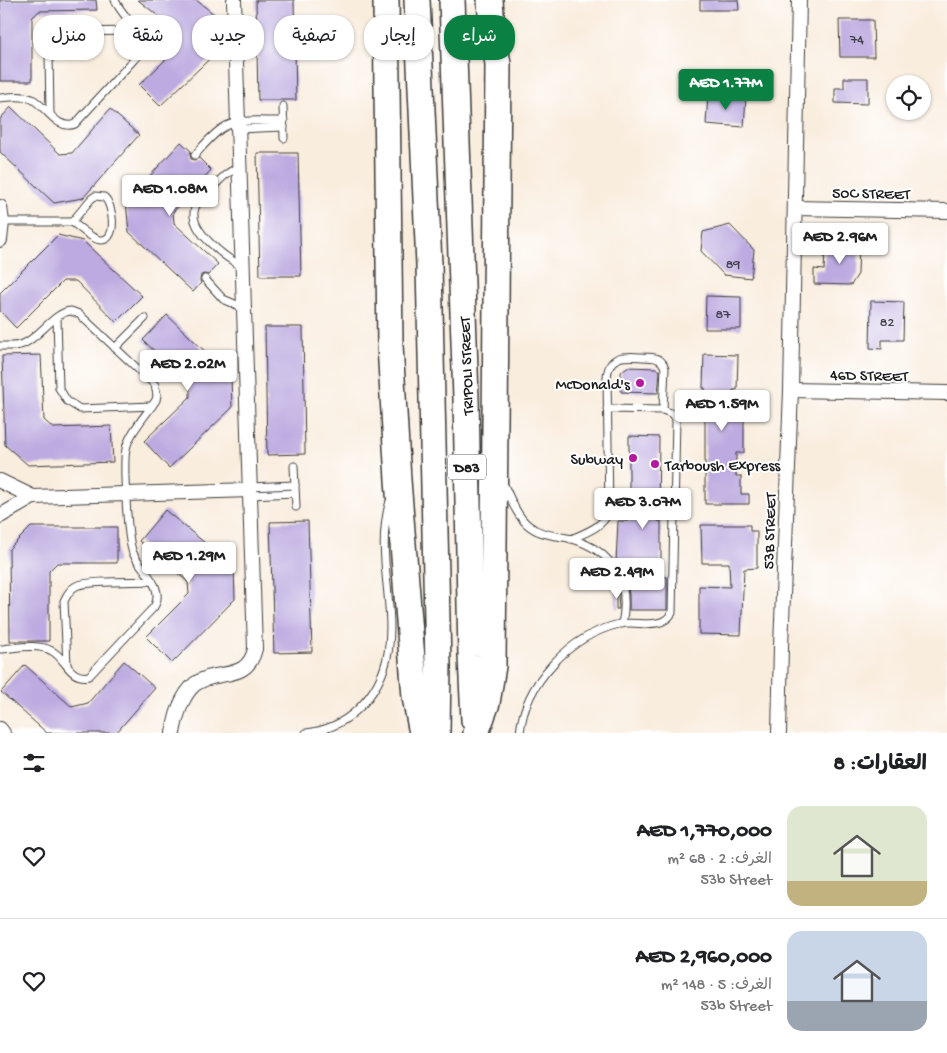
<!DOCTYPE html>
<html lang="ar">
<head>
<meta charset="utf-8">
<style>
	:root { --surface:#fff; --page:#f6f6f6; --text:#202124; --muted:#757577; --line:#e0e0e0; --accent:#0b8043 }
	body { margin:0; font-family:"Gochi Hand","Playpen Sans Arabic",sans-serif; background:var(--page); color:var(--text); direction:rtl; height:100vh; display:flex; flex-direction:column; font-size:19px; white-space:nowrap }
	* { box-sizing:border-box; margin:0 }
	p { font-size:16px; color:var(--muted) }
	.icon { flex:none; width:28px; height:28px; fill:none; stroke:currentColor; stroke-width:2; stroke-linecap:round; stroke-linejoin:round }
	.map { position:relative; height:733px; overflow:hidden; direction:ltr }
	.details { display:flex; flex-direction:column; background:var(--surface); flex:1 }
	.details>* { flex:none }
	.banner { position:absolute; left:15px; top:15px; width:500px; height:45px; direction:rtl; display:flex; gap:10px }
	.tools { position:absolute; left:886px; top:75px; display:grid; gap:10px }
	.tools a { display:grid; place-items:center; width:45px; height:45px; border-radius:50%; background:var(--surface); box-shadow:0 1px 4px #0004; font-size:25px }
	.price { position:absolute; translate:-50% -42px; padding:0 11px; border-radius:5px; background:#fff; color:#222; font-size:16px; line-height:32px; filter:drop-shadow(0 1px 2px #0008) }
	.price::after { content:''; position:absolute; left:50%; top:30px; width:15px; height:11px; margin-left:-8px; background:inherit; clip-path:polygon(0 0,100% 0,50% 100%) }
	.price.on { background:var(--accent); color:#fff }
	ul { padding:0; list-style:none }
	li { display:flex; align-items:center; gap:15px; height:125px; padding:0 20px }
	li+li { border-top:1px solid var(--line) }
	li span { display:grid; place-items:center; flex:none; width:140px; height:100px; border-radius:15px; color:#555 }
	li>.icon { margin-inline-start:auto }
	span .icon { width:60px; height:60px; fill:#fffc; stroke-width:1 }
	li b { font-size:21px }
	h2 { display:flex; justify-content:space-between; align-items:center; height:60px; padding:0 20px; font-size:21px }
	.tag { padding:0 18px; border-radius:20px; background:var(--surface); box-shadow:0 1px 4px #0004; font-size:18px; line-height:45px }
	.tag.on { background:var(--accent); color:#fff }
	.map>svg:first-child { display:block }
	.building { fill:#bcaae0 }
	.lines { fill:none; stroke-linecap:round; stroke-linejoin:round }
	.service-casing { stroke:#3d3b39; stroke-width:9 }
	.minor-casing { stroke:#3d3b39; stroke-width:16 }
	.motorway-casing { stroke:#3d3b39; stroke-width:28 }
	.service { stroke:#fff; stroke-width:7 }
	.minor { stroke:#fff; stroke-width:14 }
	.motorway { stroke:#fff; stroke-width:25 }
	.poi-dot { fill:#b5179e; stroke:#fff; stroke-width:2 }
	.labels { text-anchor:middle; stroke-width:4; stroke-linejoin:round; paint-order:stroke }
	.number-label { font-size:14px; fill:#44404d }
	.shield { fill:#fff; stroke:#606060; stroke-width:1 }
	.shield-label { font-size:15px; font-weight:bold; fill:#1c1c1c }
	.street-label { font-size:16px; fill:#1c1c1c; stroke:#fff }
	.poi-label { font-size:16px; fill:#1c1c1c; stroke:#fff; text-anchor:end }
</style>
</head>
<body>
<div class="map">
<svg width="947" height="733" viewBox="0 0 947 733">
	<rect width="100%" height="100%" fill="#fff"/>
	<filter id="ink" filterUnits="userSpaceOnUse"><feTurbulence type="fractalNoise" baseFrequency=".02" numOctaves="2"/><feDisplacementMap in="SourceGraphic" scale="10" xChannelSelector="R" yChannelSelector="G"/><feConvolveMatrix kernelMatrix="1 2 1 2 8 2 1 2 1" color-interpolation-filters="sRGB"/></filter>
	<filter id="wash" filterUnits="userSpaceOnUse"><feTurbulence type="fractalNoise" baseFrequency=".0096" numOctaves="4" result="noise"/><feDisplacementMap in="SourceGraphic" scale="20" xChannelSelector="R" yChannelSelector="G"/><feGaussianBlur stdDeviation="1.12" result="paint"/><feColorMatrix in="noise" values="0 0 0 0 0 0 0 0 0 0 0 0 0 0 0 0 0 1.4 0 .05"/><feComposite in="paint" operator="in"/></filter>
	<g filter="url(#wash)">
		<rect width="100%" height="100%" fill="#f9edde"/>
		<g id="blocks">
			<!-- building -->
			<g class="building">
				<polygon points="0,0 96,0 97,10 39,11 32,18 32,81 0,81"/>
				<polygon points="138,0 196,0 223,21 222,47 160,106 139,85 181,45 180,33"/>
				<polygon points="256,0 294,0 296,100 258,100"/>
				<polygon points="700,0 738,0 739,10 700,10"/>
				<polygon points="839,20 873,20 874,57 840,57"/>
				<polygon points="844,78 868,78 868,104 835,103 835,88 844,88"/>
				<polygon points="708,95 746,97 744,127 706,124"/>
				<polygon points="11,107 60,154 72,153 110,109 139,135 83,198 54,203 0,152 0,119"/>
				<polygon points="181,142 191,151 190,154 191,159 194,160 199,158 211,170 173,212 174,223 218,264 208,275 204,274 201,275 200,280 201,283 193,292 129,232 126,202"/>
				<polygon points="257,153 298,153 301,276 260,276"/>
				<polygon points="730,225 754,250 751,278 724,275 701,251 703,232"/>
				<polygon points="58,235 83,241 142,296 116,322 76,281 63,281 16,328 0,311 0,293"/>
				<polygon points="838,241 859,241 858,274 851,285 814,284 814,269 824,270 825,251 838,251"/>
				<polygon points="706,296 741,297 741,329 705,329"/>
				<polygon points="871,301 904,302 903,340 882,340 882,349 870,348"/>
				<polygon points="167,315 231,376 232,408 169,468 144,441 190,397 190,386 143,340"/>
				<polygon points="265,327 303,327 305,454 267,455"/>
				<polygon points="704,354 738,355 737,390 733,390 733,417 744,417 744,453 736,453 736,476 741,476 741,494 749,494 749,504 705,504 705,388 703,388"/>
				<polygon points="41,355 44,420 53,428 111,426 113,462 28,465 5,445 2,356"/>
				<polygon points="627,367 656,368 660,371 658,393 621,392 621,372"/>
				<polygon points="629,436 659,437 658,521 661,521 661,577 667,577 667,610 629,610 629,594 626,580 616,562 618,521 629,521"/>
				<polygon points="165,510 234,567 235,599 172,663 146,637 189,594 188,582 139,541"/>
				<polygon points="308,521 312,652 274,653 270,522"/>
				<polygon points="701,525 750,525 750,531 757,531 757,568 744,569 741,635 699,634 699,586 730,587 729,563 702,563"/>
				<polygon points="31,527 117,527 117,563 57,563 49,571 49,641 10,641 9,549"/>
				<polygon points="616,585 618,595 619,609 616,609"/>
				<polygon points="124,661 155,688 116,733 47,733 1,692 25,665 72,707 88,703"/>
			</g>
		</g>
	</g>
	<g filter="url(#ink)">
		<use href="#blocks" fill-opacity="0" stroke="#3d3b39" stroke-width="1"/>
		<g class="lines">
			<defs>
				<g id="service">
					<path d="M0,98C10,97 22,95 32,99C46,106 57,131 75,124L140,53C148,33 122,18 115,0"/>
					<polyline points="283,106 284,138"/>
					<polyline points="50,114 49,54 52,41 57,36 69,32 136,31"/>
					<polyline points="239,129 284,127"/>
					<path d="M195,155C203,146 211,136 221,129C237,117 264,122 284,121"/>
					<path d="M240,167C229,170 221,179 213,187C207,193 198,199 195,208C187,230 226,258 243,267"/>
					<path d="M95,196L104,197C113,204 118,239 102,240C94,241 78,226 72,222L91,199Z"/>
					<polyline points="2,222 72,222"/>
					<polyline points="205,279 223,299 244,308"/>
					<polyline points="57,318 59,388 67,401 80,409 152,406"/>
					<path d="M0,346C8,346 16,347 23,344C40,337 54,312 71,311L79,314L155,385L157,395L156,400C147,414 129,433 126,449C123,465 127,539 133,553C141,570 166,587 154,607L89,676C69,680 66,658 52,651C37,643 16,648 0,649"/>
					<polyline points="115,348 145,318"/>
					<polyline points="294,466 296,507"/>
					<path d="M503,483C510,497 516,515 528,525C541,536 557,535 572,539C613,551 631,582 622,624"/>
					<polyline points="250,487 295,485"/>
					<polyline points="250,495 295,493"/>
					<path d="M571,539C587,532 601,528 609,512L607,377C609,354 625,356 642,357C647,357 654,357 658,359C662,361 664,365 665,368L663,410"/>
					<path d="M67,665L64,601C67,595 70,589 76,586C89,580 136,582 152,581"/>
					<path d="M306,733C325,731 343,723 357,710C421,650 368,572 390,501"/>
					<path d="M520,733C525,682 570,636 619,624C637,620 661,631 672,613L676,419L673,414L663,410L607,409"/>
				</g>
				<g id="minor">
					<polyline points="0,207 2,222 0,240"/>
					<polyline points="795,208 947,211"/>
					<polyline points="791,390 947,393"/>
					<polyline points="0,481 33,497 250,490"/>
					<polyline points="0,516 33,497"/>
					<polyline points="0,729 3,733"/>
					<path d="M173,733C176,716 181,696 195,684C217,668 247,683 255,649L234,0"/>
					<polyline points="779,733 781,647 791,390 799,0"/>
				</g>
				<g id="motorway">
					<polyline points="386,0 390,345 398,480 415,697 422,733"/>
					<polyline points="417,0 429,265 438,665 437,733"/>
					<polyline points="452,0 466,398 471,656 474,720"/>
					<polyline points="476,733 487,703 493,666 498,64 492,28 490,0"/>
				</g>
			</defs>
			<!-- service casing -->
			<use href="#service" class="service-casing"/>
			<!-- minor casing -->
			<use href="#minor" class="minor-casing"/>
			<!-- motorway casing -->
			<use href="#motorway" class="motorway-casing"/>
			<!-- service -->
			<use href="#service" class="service"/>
			<!-- minor -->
			<use href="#minor" class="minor"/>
			<!-- motorway -->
			<use href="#motorway" class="motorway"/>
		</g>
	</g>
	<!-- markers -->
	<g class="poi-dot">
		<circle cx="640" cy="383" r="5"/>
		<circle cx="633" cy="458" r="5"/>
		<circle cx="655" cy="464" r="5"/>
	</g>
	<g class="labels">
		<!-- number labels -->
		<g class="number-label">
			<text x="857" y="43">74</text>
			<text x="733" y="268">89</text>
			<text x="723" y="318">87</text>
			<text x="887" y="326">82</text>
		</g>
		<!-- shield labels -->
		<rect class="shield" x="448" y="454.5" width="38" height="25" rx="4"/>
		<g class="shield-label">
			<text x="467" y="472">D83</text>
		</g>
		<!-- street labels -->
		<g class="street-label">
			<text transform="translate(871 192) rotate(1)" y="6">50C STREET</text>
			<text transform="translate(465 366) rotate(-92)" y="6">TRIPOLI STREET</text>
			<text transform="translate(869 374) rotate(1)" y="6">46D STREET</text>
			<text transform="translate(768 531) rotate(-88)" y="6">53B STREET</text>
		</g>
		<!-- poi labels -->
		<g class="poi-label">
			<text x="630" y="389">McDonald's</text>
			<text x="623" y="464">Subway</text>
			<text x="665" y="470" text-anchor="start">Tarboush Express</text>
		</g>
	</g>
</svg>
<div class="tools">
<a><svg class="icon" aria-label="locate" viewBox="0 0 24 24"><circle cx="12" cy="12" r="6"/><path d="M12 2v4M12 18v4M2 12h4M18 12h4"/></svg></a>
</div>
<b class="price on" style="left:726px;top:111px">AED 1.77M</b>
<b class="price" style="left:170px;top:217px">AED 1.08M</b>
<b class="price" style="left:840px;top:265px">AED 2.96M</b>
<b class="price" style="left:188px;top:392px">AED 2.02M</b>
<b class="price" style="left:722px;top:432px">AED 1.59M</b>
<b class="price" style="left:643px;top:530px">AED 3.07M</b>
<b class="price" style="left:189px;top:584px">AED 1.29M</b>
<b class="price" style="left:617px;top:600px">AED 2.49M</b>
<div class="banner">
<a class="tag on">شراء</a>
<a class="tag">إيجار</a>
<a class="tag">تصفية</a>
<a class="tag">جديد</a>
<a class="tag">شقة</a>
<a class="tag">منزل</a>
</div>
</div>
<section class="details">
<h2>العقارات: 8<svg class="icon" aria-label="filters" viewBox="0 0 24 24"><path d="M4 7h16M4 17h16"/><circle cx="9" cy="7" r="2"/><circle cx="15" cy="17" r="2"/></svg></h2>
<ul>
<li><span style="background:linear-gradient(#dfe7d0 75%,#c2b280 0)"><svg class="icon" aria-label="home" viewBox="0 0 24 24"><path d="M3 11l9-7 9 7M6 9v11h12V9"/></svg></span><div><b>AED 1,770,000</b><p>الغرف: 2 · 68 m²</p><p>53b Street</p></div><svg class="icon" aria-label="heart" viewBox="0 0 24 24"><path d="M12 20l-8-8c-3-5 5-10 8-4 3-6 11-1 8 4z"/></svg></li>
<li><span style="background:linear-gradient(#c9d6e8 70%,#9aa5b1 0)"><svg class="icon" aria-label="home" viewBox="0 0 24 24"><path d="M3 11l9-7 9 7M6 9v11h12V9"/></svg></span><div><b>AED 2,960,000</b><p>الغرف: 5 · 148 m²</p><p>53b Street</p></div><svg class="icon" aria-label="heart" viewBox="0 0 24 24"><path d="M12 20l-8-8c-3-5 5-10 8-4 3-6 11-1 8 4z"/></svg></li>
</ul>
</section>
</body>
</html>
